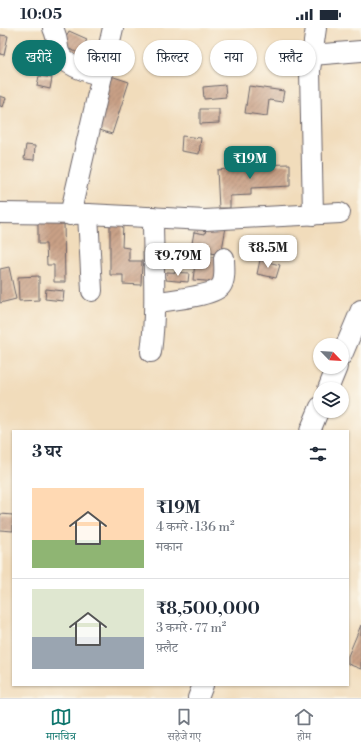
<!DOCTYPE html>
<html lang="hi">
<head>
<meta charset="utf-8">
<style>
	:root { --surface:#fff; --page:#f6f6f7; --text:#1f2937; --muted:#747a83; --line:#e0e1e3; --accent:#0f766e }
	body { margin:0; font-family:"Libre Bodoni","Noto Serif Devanagari",serif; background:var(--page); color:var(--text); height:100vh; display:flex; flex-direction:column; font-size:15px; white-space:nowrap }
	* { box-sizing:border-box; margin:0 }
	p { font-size:13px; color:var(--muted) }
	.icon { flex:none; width:22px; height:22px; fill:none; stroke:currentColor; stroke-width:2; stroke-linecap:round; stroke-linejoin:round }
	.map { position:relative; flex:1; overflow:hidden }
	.sheet { position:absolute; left:12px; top:402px; width:337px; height:256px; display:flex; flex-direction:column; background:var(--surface); border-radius:0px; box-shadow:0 1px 3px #0004 }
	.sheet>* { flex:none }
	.top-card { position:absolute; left:12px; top:12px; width:337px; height:36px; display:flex; gap:8px }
	.needle { width:26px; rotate:115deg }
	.fabs { position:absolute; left:313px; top:310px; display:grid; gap:8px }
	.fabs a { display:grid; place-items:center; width:36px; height:36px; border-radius:50%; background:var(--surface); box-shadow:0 1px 3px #0004; font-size:20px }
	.price { position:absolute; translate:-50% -34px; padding:0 9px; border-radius:8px; background:#fff; color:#222; font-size:13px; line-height:26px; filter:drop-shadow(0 1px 2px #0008) }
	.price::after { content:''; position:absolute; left:50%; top:24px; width:12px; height:9px; margin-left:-6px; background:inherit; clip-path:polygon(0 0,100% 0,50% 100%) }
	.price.active { background:var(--accent); color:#fff }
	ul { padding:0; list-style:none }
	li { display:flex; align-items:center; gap:12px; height:100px; padding:0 20px }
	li+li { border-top:1px solid var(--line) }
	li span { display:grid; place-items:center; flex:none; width:112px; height:80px; border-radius:0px; color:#555 }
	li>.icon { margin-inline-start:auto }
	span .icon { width:48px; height:48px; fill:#fffc; stroke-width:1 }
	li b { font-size:17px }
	h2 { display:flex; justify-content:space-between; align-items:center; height:48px; padding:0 20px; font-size:17px }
	.tag { padding:0 14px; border-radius:18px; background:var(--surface); box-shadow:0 1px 3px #0004; font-size:14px; line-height:36px }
	.tag.active { background:var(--accent); color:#fff }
	.status { display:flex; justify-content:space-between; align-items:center; height:28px; padding:0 20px; background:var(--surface); direction:ltr }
	.status svg { height:11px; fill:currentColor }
	.tabs { display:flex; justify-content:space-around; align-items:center; height:56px; border-top:1px solid var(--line); background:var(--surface); font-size:11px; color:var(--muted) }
	.tabs a { display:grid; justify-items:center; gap:2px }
	.tabs .active { color:var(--accent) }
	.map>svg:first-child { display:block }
	.building { fill:url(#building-hatch) }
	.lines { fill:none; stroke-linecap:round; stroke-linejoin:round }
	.minor-casing { stroke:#6a6368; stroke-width:22 }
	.minor { stroke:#fff; stroke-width:20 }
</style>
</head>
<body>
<div class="status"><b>10:05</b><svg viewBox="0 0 49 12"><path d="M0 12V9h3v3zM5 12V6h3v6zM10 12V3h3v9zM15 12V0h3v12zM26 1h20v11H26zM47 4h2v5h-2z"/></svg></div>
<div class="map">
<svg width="361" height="670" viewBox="0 0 361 670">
	<defs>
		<pattern id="building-hatch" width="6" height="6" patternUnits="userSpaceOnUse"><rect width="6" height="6" fill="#c9a086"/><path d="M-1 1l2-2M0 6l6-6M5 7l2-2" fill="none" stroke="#a3826f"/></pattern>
	</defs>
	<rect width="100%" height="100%" fill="#fbf7ec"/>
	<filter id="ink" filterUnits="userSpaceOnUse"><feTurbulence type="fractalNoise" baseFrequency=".025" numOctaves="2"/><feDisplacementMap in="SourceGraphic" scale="8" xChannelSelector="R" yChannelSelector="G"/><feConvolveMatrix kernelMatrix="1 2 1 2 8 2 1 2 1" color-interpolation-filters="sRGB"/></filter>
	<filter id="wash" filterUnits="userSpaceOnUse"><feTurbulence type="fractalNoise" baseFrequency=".012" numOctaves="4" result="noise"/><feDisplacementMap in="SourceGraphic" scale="16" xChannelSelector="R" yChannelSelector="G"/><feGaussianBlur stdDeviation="0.9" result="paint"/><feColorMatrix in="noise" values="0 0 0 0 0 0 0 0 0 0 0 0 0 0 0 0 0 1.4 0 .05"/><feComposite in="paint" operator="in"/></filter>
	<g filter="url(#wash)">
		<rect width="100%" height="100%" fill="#f1dcbb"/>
		<g id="blocks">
			<!-- building -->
			<g class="building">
				<polygon points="69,3 87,11 81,26 62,18"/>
				<polygon points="0,7 8,8 4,27 0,26"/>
				<polygon points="108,47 129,54 112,106 91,99"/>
				<polygon points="39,48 52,50 50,61 37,58"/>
				<polygon points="225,57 226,69 204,71 203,59"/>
				<polygon points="249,58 284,63 282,74 269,72 267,88 245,85"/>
				<polygon points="0,68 6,70 3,79 0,78"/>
				<polygon points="200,81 219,81 219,95 200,96"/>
				<polygon points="182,108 201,110 199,126 181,123"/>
				<polygon points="26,117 35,118 34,132 24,131"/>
				<polygon points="290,136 290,158 251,160 251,167 230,168 230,180 219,180 217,142 228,141 228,139 253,138 253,137"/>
				<polygon points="38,193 64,193 65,254 54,254 54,237 47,237 46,216 38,216"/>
				<polygon points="207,195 226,199 221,227 191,221 194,204 205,206"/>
				<polygon points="110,196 123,196 122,219 129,220 129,233 142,233 141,257 123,256 123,247 110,247"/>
				<polygon points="196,227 220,230 217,254 193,252"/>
				<polygon points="260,232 280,237 276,250 257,246"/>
				<polygon points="9,239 16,271 0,275 0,241"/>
				<polygon points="167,244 189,245 188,254 166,252"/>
				<polygon points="39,248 39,272 19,273 18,249"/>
				<polygon points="46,261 64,263 63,273 45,271"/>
				<polygon points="0,486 13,487 13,503 0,502"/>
				<polygon points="361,597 361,641 348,636 348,628"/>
			</g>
		</g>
	</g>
	<g filter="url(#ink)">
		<use href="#blocks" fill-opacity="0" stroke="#6a6368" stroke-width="1"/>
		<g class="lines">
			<defs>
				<g id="minor">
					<path d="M53,0C57,8 57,16 59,24C65,39 89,44 102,48"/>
					<polyline points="312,27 361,23"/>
					<polyline points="0,185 88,186 205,192 340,185"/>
					<polyline points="88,186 92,263"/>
					<polyline points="70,187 113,0"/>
					<polyline points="313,187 310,42 316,0"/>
					<path d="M155,275C168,272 214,268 221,258C226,251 224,238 224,230"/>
					<path d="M151,324C157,279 153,234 153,189"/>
					<polyline points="342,327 361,282"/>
					<polyline points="328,361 337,339"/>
					<polyline points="310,403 320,379"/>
					<polyline points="198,670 203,657"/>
				</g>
			</defs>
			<!-- minor casing -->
			<use href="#minor" class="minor-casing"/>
			<!-- minor -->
			<use href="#minor" class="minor"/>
		</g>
	</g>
</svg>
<div class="fabs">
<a><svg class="needle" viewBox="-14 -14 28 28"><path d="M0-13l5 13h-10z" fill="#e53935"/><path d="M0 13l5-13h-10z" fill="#747a83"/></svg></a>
<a><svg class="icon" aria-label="layers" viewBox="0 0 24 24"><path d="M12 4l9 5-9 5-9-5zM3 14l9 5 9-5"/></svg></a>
</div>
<b class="price active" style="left:250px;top:152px">₹19M</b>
<b class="price" style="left:268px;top:241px">₹8.5M</b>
<b class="price" style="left:178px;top:249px">₹9.79M</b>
<div class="top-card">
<a class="tag active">खरीदें</a>
<a class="tag">किराया</a>
<a class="tag">फ़िल्टर</a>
<a class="tag">नया</a>
<a class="tag">फ़्लैट</a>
</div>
<section class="sheet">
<h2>3 घर<svg class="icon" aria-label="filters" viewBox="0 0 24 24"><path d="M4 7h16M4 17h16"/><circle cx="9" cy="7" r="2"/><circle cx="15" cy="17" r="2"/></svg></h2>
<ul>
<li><span style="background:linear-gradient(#ffd9b3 65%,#8fb573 0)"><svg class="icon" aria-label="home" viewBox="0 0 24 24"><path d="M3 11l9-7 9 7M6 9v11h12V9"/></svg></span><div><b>₹19M</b><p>4 कमरे · 136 m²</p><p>मकान</p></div></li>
<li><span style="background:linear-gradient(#dfe7d0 60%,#9aa5b1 0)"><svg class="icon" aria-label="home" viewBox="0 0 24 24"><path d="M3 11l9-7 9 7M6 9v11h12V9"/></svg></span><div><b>₹8,500,000</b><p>3 कमरे · 77 m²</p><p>फ़्लैट</p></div></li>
</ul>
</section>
</div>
<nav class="tabs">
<a class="active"><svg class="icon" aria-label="map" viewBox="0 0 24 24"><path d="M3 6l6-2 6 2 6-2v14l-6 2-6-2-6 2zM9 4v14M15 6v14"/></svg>मानचित्र</a>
<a><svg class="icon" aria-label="saved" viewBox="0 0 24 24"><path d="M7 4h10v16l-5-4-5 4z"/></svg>सहेजे गए</a>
<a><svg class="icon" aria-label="home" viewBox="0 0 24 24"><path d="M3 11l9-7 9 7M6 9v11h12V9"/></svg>होम</a>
</nav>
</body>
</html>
